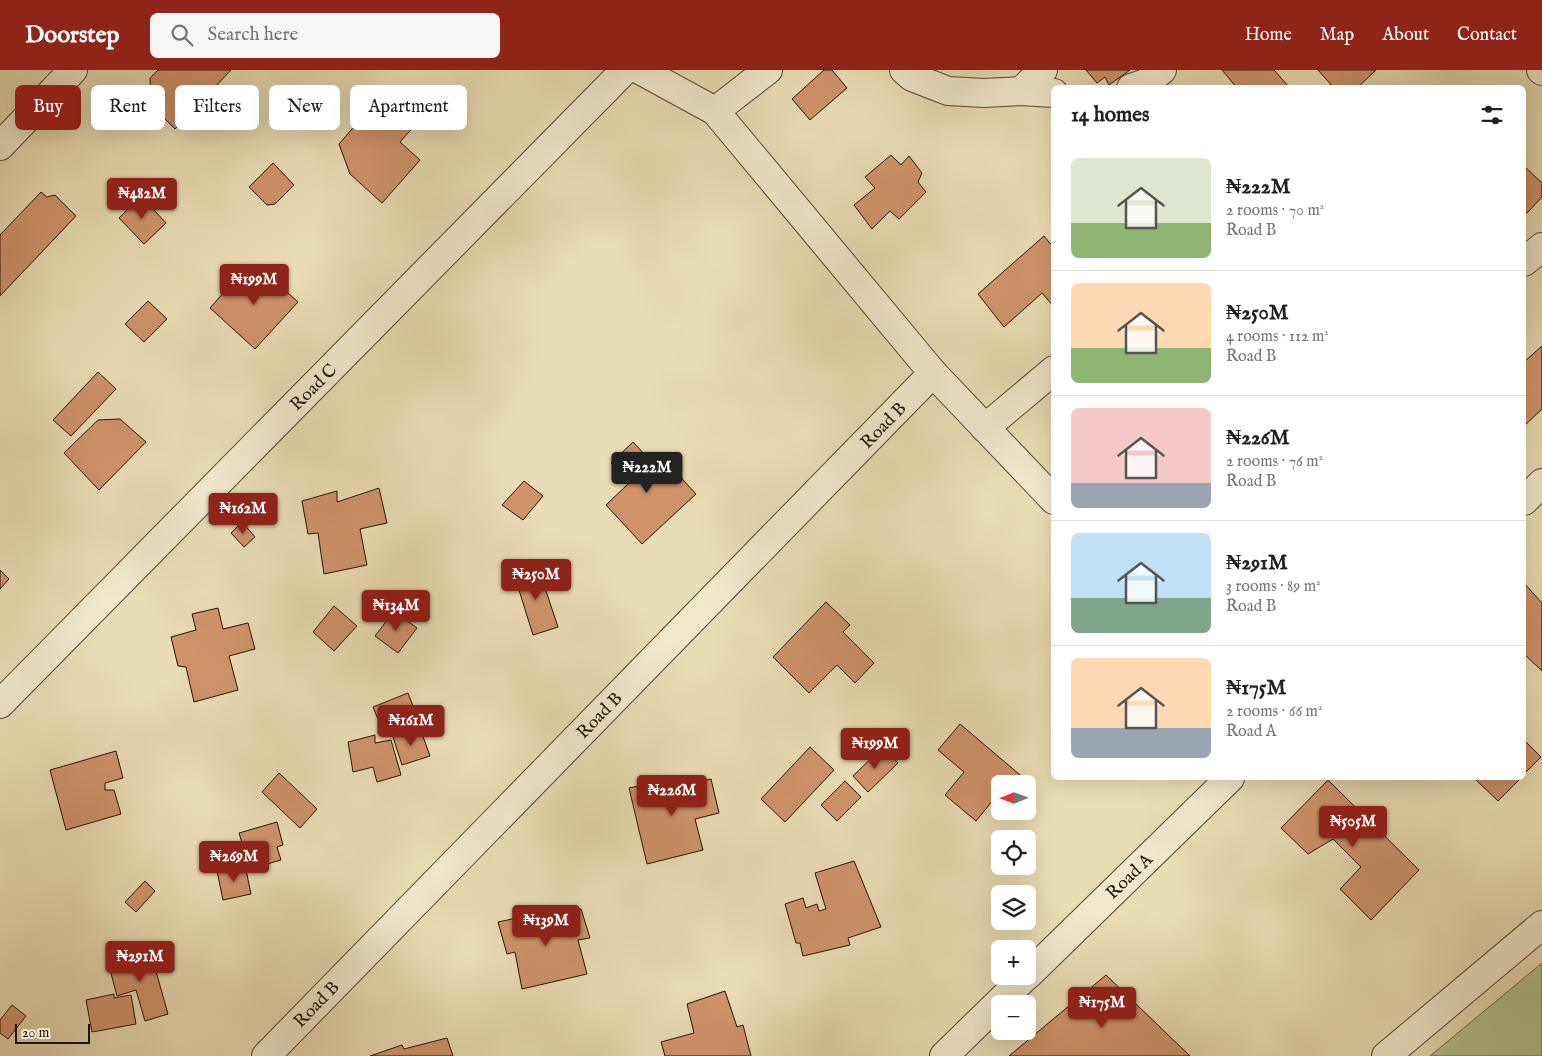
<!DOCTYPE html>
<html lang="en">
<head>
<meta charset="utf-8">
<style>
	:root { --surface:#fff; --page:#f6f6f6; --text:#202124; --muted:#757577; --line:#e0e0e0; --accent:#8f2418 }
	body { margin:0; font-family:"IM FELL English",serif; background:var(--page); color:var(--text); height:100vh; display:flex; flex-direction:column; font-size:19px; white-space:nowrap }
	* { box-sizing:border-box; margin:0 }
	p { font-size:16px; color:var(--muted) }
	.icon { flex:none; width:28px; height:28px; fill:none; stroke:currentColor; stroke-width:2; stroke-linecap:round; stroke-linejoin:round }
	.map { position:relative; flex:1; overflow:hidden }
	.drawer { position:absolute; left:1051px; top:15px; width:475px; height:695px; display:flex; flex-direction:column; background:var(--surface); border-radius:8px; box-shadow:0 5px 20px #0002 }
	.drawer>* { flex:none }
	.guide { position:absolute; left:15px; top:15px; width:475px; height:45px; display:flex; gap:10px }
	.needle { width:32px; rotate:269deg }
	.controls { position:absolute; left:991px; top:705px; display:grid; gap:10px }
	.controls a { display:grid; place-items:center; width:45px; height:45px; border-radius:8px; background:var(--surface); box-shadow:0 5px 20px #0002; font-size:25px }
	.scale { position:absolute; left:15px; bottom:12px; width:75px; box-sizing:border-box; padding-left:5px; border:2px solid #241106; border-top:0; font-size:14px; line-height:18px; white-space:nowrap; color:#241106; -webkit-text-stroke:4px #f1e8ce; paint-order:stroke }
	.price { position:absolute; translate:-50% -42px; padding:0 11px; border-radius:5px; background:var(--accent); color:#fff; font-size:16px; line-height:32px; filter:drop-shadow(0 1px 2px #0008) }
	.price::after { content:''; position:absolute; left:50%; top:30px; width:15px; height:11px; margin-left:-8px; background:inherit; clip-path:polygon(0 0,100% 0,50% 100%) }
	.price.on { background:#222; color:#fff }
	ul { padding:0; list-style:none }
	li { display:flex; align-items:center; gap:15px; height:125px; padding:0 20px }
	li+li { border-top:1px solid var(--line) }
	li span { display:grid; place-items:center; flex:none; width:140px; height:100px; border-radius:8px; color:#555 }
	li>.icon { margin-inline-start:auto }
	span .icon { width:60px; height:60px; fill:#fffc; stroke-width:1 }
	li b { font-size:21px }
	h2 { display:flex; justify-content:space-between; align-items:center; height:60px; padding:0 20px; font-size:21px }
	.chip { padding:0 18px; border-radius:8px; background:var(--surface); box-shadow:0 5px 20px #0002; font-size:18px; line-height:45px }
	.chip.on { background:var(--accent); color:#fff }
	header { display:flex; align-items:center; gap:30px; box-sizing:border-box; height:70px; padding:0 25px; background:var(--accent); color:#fff }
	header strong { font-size:24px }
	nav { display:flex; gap:28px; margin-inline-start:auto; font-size:18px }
	.search { width:350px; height:45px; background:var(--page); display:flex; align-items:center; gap:12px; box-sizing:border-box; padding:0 18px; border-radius:8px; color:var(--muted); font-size:19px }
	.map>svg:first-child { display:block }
	.green { fill:#b2c190; stroke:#6b694b }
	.building { fill:#cf936a; stroke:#241106 }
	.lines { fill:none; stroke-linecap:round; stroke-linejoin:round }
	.minor-casing { stroke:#564432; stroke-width:30 }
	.minor { stroke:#f1e8ce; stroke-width:28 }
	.labels { text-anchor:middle; stroke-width:4.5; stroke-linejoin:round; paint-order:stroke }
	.street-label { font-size:18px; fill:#241106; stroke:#f1e8ce }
</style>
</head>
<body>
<header>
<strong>Doorstep</strong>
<div class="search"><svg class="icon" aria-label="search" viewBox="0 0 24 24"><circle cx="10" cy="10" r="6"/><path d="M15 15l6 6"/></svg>Search here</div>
<nav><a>Home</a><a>Map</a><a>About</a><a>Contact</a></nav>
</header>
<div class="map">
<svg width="1542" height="986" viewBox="0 0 1542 986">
	<rect width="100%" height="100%" fill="#eadcb4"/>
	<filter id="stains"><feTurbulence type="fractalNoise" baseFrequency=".004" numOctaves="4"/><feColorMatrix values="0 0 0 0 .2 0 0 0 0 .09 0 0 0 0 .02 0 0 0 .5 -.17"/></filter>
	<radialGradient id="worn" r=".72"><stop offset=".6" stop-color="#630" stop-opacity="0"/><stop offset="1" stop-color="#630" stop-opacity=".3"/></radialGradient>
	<!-- green -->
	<polygon class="green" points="1542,893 1542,986 1430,986"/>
	<!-- building -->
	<g class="building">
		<polygon points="158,0 231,0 175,59 151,35 150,8"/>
		<polygon points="824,0 832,0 847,18 810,50 792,29"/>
		<polygon points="1086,0 1130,0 1109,15 1105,7 1097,13"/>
		<polygon points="1222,0 1274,0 1290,18 1237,18"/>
		<polygon points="1318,0 1376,0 1357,18 1334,18"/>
		<polygon points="383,23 417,53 400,72 420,90 382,133 350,104 339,74"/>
		<polygon points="891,85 901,95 909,86 922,103 918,112 926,122 899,149 890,141 872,159 854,135 875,118 865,107"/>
		<polygon points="273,93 294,115 275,134 267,135 249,117"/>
		<polygon points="1524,96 1542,113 1542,127 1527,143 1524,139"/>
		<polygon points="41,122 47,127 55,125 76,146 0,226 0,165"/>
		<polygon points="141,126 166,153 144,174 119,148"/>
		<polygon points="1044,166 1054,178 1054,237 1042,223 1004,257 978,224"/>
		<polygon points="241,203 266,203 298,232 255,279 210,238"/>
		<polygon points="148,231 167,249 144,272 125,254"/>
		<polygon points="1542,276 1542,339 1524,356 1524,292"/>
		<polygon points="98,302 116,319 71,366 53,350"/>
		<polygon points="120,349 146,372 99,420 64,383 98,350"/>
		<polygon points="633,372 667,408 675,401 696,424 642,474 606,435 629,413 611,393"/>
		<polygon points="524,411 543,426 523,450 502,435"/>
		<polygon points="379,418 387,453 360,459 367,495 324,504 318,463 308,464 302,431 337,421 337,432"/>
		<polygon points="242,452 255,467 244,477 231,463"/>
		<polygon points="538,497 558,557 533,565 514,504"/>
		<polygon points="0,500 9,509 0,519"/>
		<polygon points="1524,513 1542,533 1542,601 1524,584"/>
		<polygon points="826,532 850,555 843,562 874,593 855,613 837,595 809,623 773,587"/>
		<polygon points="334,536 357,556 334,581 313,562"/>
		<polygon points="218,538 223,559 248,553 255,579 229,586 238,620 194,632 186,597 178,596 171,567 196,560 192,544"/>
		<polygon points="394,541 417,558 398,583 375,566"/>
		<polygon points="408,623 419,652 385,666 373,637"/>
		<polygon points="960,654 1026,710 1023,714 1000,714 1000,725 998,724 976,751 945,725 964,702 938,680"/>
		<polygon points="420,658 430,686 402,695 393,667"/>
		<polygon points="375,665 375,673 391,670 401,705 377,712 373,697 353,702 348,672"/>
		<polygon points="1524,670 1541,687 1524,704"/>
		<polygon points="810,677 834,700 785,752 761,729"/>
		<polygon points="883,677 898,693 868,722 853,706"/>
		<polygon points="116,681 123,708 105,713 105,720 114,720 121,744 66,760 50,700"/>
		<polygon points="279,703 317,739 300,758 262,722"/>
		<polygon points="1474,708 1521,708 1498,731"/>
		<polygon points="711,709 719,743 695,749 703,780 647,794 629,718 667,710 669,718"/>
		<polygon points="1328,710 1419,800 1371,850 1340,819 1361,797 1333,769 1308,784 1281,758"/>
		<polygon points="845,711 861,727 837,751 821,735"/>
		<polygon points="277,752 283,775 277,777 281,790 250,799 239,763"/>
		<polygon points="854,791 881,857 848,868 850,875 803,886 800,873 796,873 785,834 803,828 806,838 817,834 819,841 826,839 815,803"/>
		<polygon points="245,795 251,824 223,830 217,801"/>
		<polygon points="145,811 155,821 136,842 125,832"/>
		<polygon points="581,839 590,868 578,870 587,904 522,919 515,882 507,884 498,852 536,844 539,851"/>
		<polygon points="150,880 168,944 145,951 136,920 117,926 108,892"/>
		<polygon points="1106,905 1190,986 1009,986"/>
		<polygon points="725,921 737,957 743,955 751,986 665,986 661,972 694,963 687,934"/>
		<polygon points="114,924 114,928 131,925 136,954 92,962 86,930"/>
		<polygon points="12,935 26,946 8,969 0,963 0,950"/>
		<polygon points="447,968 453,986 370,986 402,975 404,979"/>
	</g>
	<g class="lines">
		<defs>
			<g id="minor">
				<polyline points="640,0 715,41 933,303 1054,430"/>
				<polyline points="904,0 912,7 948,21 984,23 1021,21 1054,23"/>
				<polyline points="1541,0 1542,1"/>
				<polyline points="1131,18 1146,13 1162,0"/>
				<polyline points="1021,21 1043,0"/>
				<polyline points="715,41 768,0"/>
				<polyline points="0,76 73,0"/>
				<polyline points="1524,192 1542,177"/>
				<polyline points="985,358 1054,300"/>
				<polyline points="1524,431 1542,413"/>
				<polyline points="0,634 625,0"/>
				<polyline points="1028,905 1230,708"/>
				<polyline points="266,986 933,303"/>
				<polyline points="944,986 1026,906"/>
				<polyline points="1386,986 1542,855"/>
			</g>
		</defs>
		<!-- minor casing -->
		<use href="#minor" class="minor-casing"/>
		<!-- minor -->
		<use href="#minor" class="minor"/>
	</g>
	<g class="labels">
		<!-- street labels -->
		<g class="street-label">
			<text transform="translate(313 317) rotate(-45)" y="6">Road C</text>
			<text transform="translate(883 355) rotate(-46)" y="6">Road B</text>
			<text transform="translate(599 645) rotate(-46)" y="6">Road B</text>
			<text transform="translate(1129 806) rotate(-44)" y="6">Road A</text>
			<text transform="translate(316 934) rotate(-46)" y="6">Road B</text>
		</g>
	</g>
	<rect width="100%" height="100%" filter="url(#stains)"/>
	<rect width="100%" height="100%" fill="url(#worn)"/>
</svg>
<div class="controls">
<a><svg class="needle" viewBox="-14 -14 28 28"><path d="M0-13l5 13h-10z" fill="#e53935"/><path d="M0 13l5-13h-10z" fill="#757577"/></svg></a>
<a><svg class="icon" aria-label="locate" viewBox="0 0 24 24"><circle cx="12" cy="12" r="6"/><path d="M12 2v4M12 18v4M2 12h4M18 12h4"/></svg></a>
<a><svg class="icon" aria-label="layers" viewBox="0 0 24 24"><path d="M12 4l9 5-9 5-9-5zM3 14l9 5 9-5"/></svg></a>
<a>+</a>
<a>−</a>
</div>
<div class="scale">20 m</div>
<b class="price" style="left:142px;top:150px">₦482M</b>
<b class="price" style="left:254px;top:236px">₦199M</b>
<b class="price on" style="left:647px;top:424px">₦222M</b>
<b class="price" style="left:243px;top:465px">₦162M</b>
<b class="price" style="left:536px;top:531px">₦250M</b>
<b class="price" style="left:396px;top:562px">₦134M</b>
<b class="price" style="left:411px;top:677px">₦161M</b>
<b class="price" style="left:875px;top:700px">₦199M</b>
<b class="price" style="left:672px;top:747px">₦226M</b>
<b class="price" style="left:1353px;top:778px">₦505M</b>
<b class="price" style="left:234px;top:813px">₦269M</b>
<b class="price" style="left:546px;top:877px">₦139M</b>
<b class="price" style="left:140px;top:913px">₦291M</b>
<b class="price" style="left:1102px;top:959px">₦175M</b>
<div class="guide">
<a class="chip on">Buy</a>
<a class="chip">Rent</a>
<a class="chip">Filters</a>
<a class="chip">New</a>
<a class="chip">Apartment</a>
</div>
<section class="drawer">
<h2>14 homes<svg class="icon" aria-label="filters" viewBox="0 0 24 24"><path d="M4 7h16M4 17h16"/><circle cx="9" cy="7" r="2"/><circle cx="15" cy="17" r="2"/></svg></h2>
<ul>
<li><span style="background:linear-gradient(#dfe7d0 65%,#8fb573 0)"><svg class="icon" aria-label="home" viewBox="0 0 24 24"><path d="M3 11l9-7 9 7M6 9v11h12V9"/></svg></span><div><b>₦222M</b><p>2 rooms · 70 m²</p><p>Road B</p></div></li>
<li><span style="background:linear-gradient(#ffd9b3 65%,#8fb573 0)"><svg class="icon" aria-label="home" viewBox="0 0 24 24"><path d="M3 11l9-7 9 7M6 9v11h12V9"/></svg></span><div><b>₦250M</b><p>4 rooms · 112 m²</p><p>Road B</p></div></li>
<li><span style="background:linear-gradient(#f6c9c9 75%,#9aa5b1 0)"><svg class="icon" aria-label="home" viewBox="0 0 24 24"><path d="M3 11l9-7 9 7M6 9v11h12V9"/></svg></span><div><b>₦226M</b><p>2 rooms · 76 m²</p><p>Road B</p></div></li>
<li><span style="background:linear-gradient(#bfe0f5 65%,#7fa58c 0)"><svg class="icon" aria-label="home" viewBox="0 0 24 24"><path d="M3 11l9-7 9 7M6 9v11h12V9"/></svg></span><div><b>₦291M</b><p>3 rooms · 89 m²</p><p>Road B</p></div></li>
<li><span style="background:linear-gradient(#ffd9b3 70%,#9aa5b1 0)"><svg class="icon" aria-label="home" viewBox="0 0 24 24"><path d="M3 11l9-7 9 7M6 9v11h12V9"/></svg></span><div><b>₦175M</b><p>2 rooms · 66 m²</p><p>Road A</p></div></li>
</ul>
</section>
</div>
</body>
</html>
